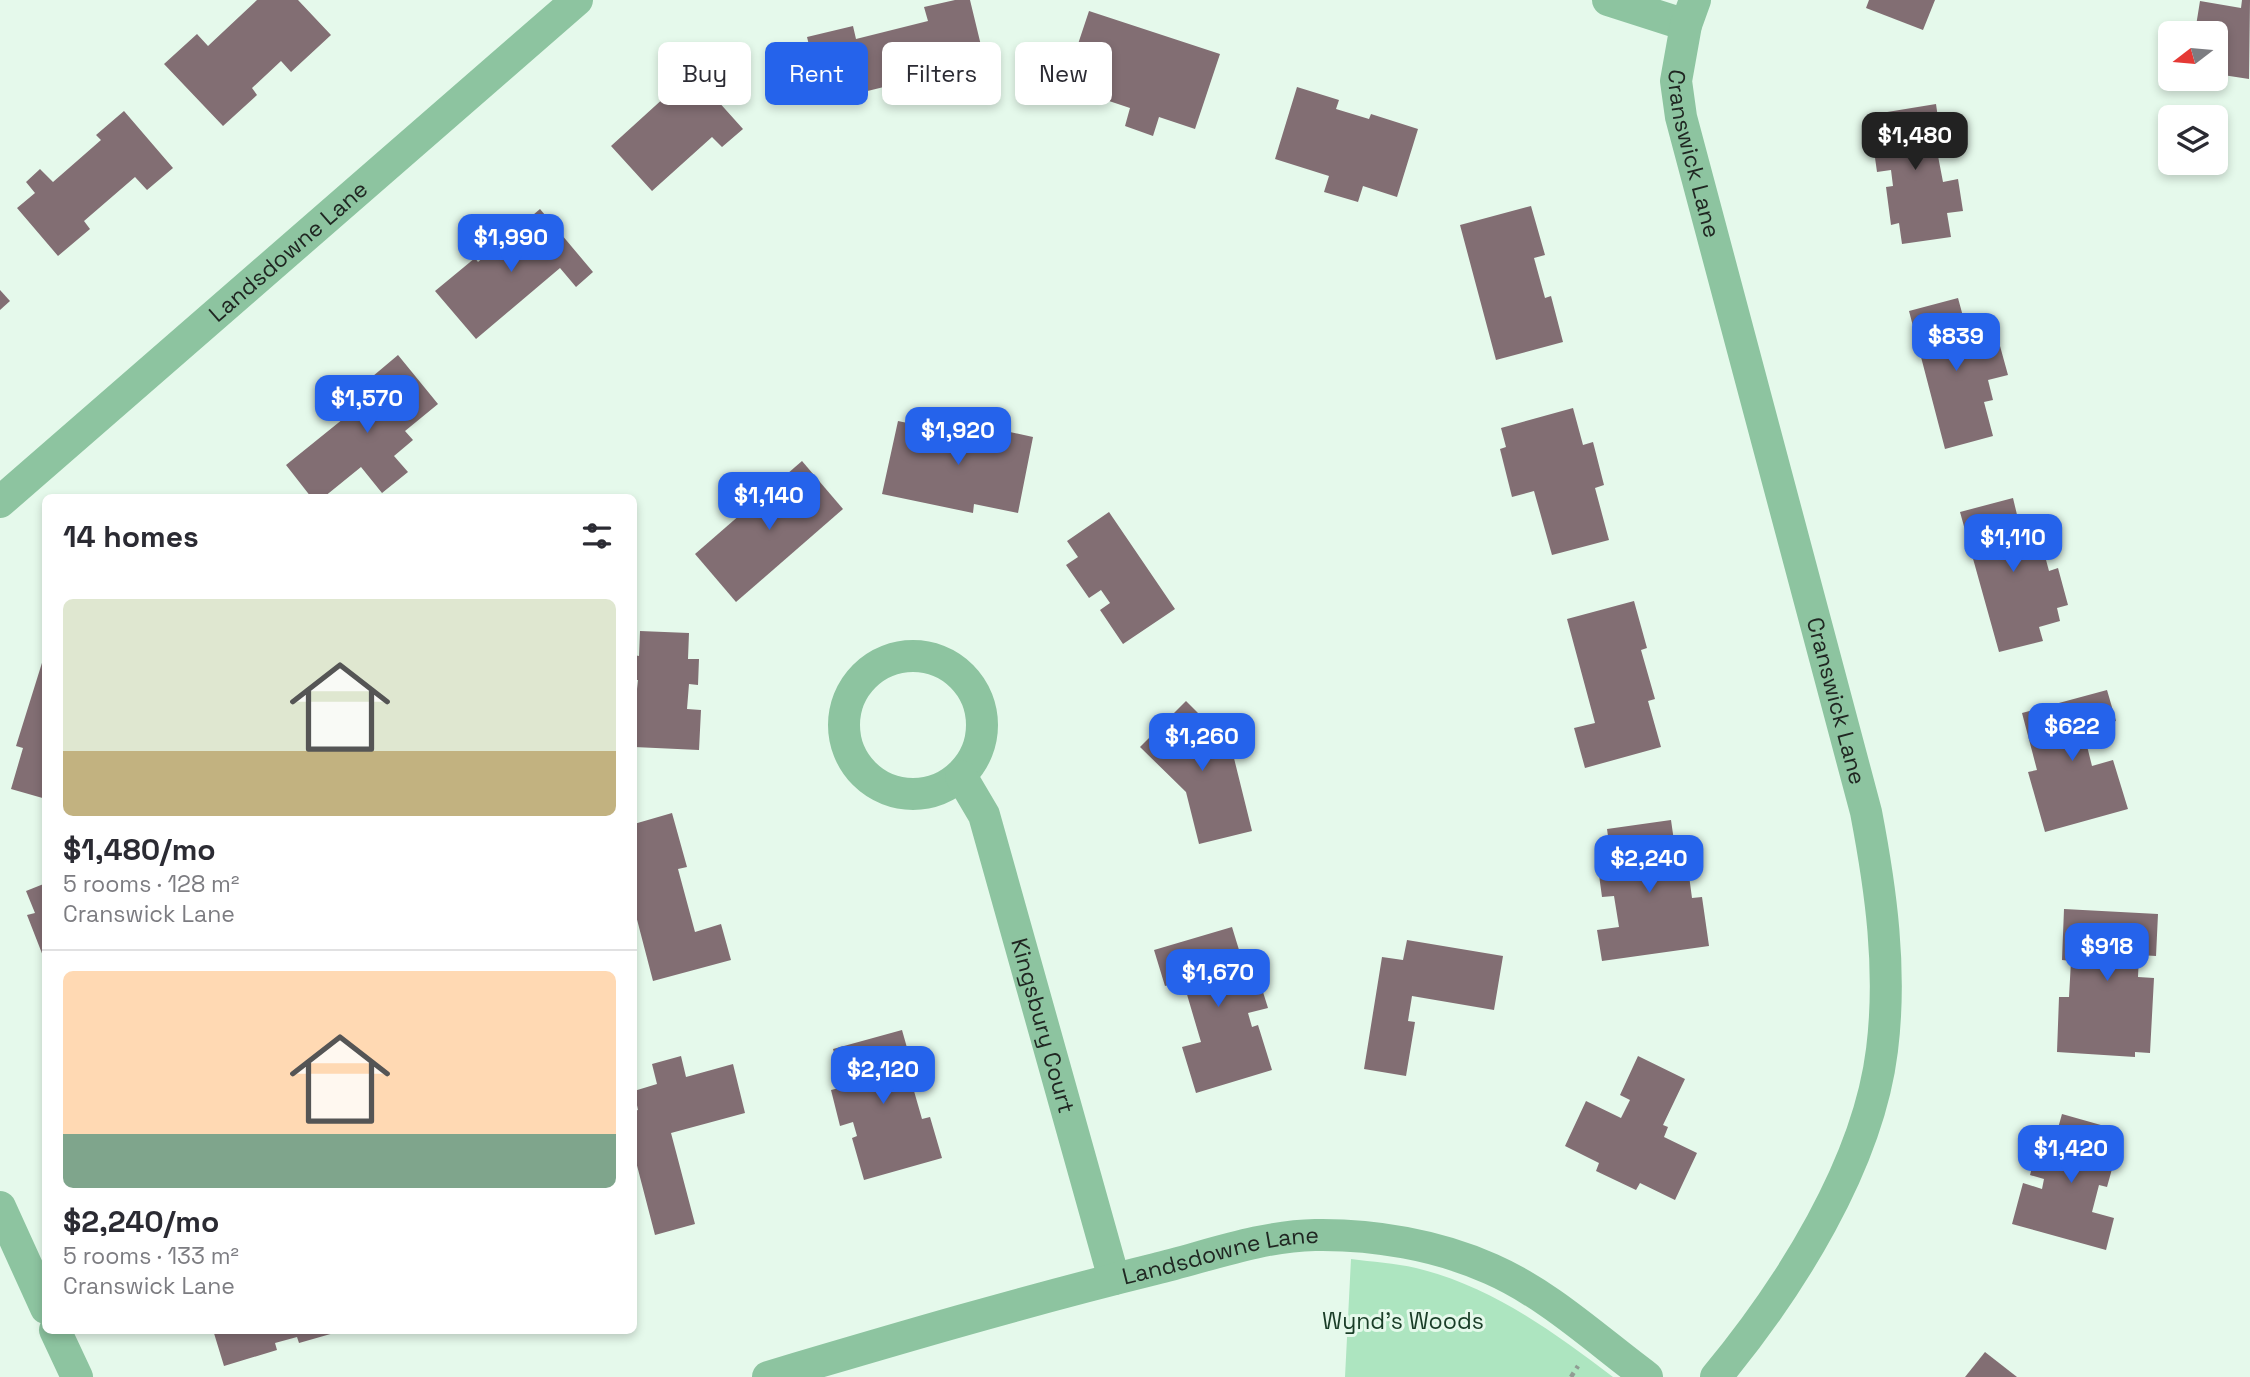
<!DOCTYPE html>
<html lang="en">
<head>
<meta charset="utf-8">
<style>
	:root { --surface:#fff; --page:#f2f2f3; --text:#2b2b33; --muted:#7c7c81; --line:#e1e1e2; --accent:#2563eb }
	body { margin:0; font-family:"Space Grotesk",sans-serif; background:var(--page); color:var(--text); height:100vh; display:flex; flex-direction:column; font-size:26px; white-space:nowrap }
	* { box-sizing:border-box; margin:0 }
	p { font-size:23px; color:var(--muted) }
	.icon { flex:none; width:38px; height:38px; fill:none; stroke:currentColor; stroke-width:2; stroke-linecap:round; stroke-linejoin:round }
	.map { position:relative; flex:1; overflow:hidden }
	.panel { position:absolute; left:42px; top:494px; width:595px; height:840px; display:flex; flex-direction:column; background:var(--surface); border-radius:10px; box-shadow:0 4px 10px #0003 }
	.panel>* { flex:none }
	.hud { position:absolute; left:658px; top:42px; width:665px; height:63px; display:flex; gap:14px }
	.needle { width:46px; rotate:254deg }
	.controls { position:absolute; left:2158px; top:21px; display:grid; gap:14px }
	.controls a { display:grid; place-items:center; width:70px; height:70px; border-radius:10px; background:var(--surface); box-shadow:0 4px 10px #0003; font-size:35px }
	.price { position:absolute; translate:-50% -60px; padding:0 16px; border-radius:14px; background:var(--accent); color:#fff; font-size:23px; line-height:46px; filter:drop-shadow(0 2px 4px #0008) }
	.price::after { content:''; position:absolute; left:50%; top:42px; width:21px; height:16px; margin-left:-10px; background:inherit; clip-path:polygon(0 0,100% 0,50% 100%) }
	.price.on { background:#222; color:#fff }
	ul { padding:0; list-style:none }
	li { display:grid; align-content:center; gap:14px; height:371px; padding:0 21px }
	li+li { border-top:2px solid var(--line) }
	li span { display:grid; place-items:center; height:217px; border-radius:10px; color:#555 }
	li>.icon { margin-inline-start:auto }
	span .icon { width:126px; height:126px; fill:#fffc; stroke-width:1 }
	li b { font-size:30px }
	h2 { display:flex; justify-content:space-between; align-items:center; height:84px; padding:0 21px; font-size:30px }
	.pill { padding:0 24px; border-radius:10px; background:var(--surface); box-shadow:0 4px 10px #0003; font-size:24px; line-height:63px }
	.pill.on { background:var(--accent); color:#fff }
	.map>svg:first-child { display:block }
	.green { fill:#ade5c0 }
	.building { fill:#826e73 }
	.lines { fill:none; stroke-linecap:round; stroke-linejoin:round }
	.path { stroke:#8f9d93; stroke-width:4.5; stroke-dasharray:5 5; stroke-linecap:butt }
	.street { stroke:#8dc4a0; stroke-width:32 }
	.labels { text-anchor:middle; stroke-width:6; stroke-linejoin:round; paint-order:stroke }
	.street-label { font-size:23px; fill:#202722; stroke:#e5f9eb }
	.park-label { font-size:23px; fill:#193d27; stroke:#e5f9eb }
</style>
</head>
<body>
<div class="map">
<svg width="2250" height="1377" viewBox="0 0 2250 1377">
	<rect width="100%" height="100%" fill="#e5f9eb"/>
	<!-- green -->
	<path class="green" d="M1351,1259C1372,1262 1395,1263 1416,1268C1491,1286 1552,1331 1613,1377H1345Z"/>
	<!-- building -->
	<g class="building">
		<polygon points="257,0 298,0 331,35 291,72 281,61 252,88 257,95 223,126 164,64 197,34 208,46"/>
		<polygon points="955,0 970,0 985,62 823,102 807,37 853,26 856,39 928,21 924,7"/>
		<polygon points="1869,0 1935,0 1923,30 1866,8"/>
		<polygon points="2242,0 2250,0 2249,79 2223,75 2228,37 2195,32 2200,1 2241,8"/>
		<polygon points="1089,11 1220,54 1195,129 1159,117 1153,136 1125,126 1130,108 1064,86"/>
		<polygon points="699,80 743,129 722,147 712,137 652,191 611,146 666,96 673,103"/>
		<polygon points="1297,87 1339,100 1336,109 1369,119 1371,114 1418,129 1397,197 1363,186 1358,202 1324,192 1329,176 1275,159"/>
		<polygon points="1936,104 1941,139 1945,138 1948,155 1938,156 1943,182 1958,179 1963,211 1947,213 1951,237 1902,244 1899,223 1891,225 1886,187 1893,186 1891,170 1877,172 1869,115"/>
		<polygon points="124,111 173,168 147,190 135,177 84,221 90,229 58,256 17,208 35,193 26,182 40,169 53,182 101,140 96,135"/>
		<polygon points="1531,206 1545,255 1534,258 1545,298 1551,296 1563,342 1496,360 1460,225"/>
		<polygon points="540,209 593,272 576,287 560,268 476,339 435,291 475,258 478,262"/>
		<polygon points="0,290 10,301 0,310"/>
		<polygon points="1958,298 1973,353 2000,346 2008,375 1988,380 1993,400 1984,402 1993,436 1945,449 1909,311"/>
		<polygon points="398,355 438,404 405,431 413,440 394,456 408,472 382,493 361,467 324,497 311,497 286,465 369,398 360,387"/>
		<polygon points="1573,408 1583,445 1593,442 1604,485 1595,488 1609,540 1552,555 1534,491 1512,497 1500,449 1506,447 1501,428"/>
		<polygon points="898,421 955,433 958,421 1033,437 1018,513 974,504 973,513 882,494"/>
		<polygon points="802,461 843,509 736,602 695,554"/>
		<polygon points="2013,498 2019,523 2035,519 2049,571 2058,568 2068,605 2057,608 2060,621 2039,627 2043,641 1999,652 1960,512"/>
		<polygon points="1109,512 1175,609 1123,644 1100,610 1110,603 1101,590 1089,598 1066,565 1078,557 1067,541"/>
		<polygon points="1634,601 1647,648 1641,650 1655,699 1648,701 1661,747 1585,768 1574,728 1595,723 1567,619"/>
		<polygon points="640,631 689,633 688,659 699,659 698,685 689,684 687,709 701,710 699,750 634,747 634,698 636,698 638,680 634,680 634,655 639,656"/>
		<polygon points="46,650 46,799 11,789 23,748 16,746"/>
		<polygon points="2107,690 2116,721 2083,730 2092,766 2113,760 2128,809 2045,832 2028,772 2037,770 2022,713"/>
		<polygon points="1186,701 1224,739 1229,738 1252,831 1199,844 1186,792 1140,747"/>
		<polygon points="672,813 687,867 678,869 695,932 721,924 731,960 653,981 634,908 634,824"/>
		<polygon points="1671,820 1676,855 1686,853 1692,898 1702,897 1709,946 1602,961 1597,930 1619,927 1614,896 1602,897 1597,860 1611,858 1607,829"/>
		<polygon points="46,883 46,955 43,956 27,915 35,913 26,891"/>
		<polygon points="2064,909 2158,914 2156,956 2139,955 2138,977 2154,978 2150,1053 2135,1052 2135,1057 2057,1052 2059,997 2069,997 2071,961 2062,960"/>
		<polygon points="1232,927 1243,963 1235,966 1239,982 1258,976 1268,1008 1248,1013 1252,1027 1258,1025 1272,1070 1196,1093 1182,1047 1201,1042 1183,981 1165,986 1154,950"/>
		<polygon points="1407,940 1503,956 1494,1010 1412,996 1408,1021 1415,1022 1406,1076 1364,1069 1382,957 1403,960"/>
		<polygon points="902,1030 917,1083 912,1084 922,1119 930,1117 942,1158 864,1180 852,1138 857,1136 853,1122 840,1126 831,1090 843,1087 833,1049"/>
		<polygon points="681,1056 686,1077 733,1064 745,1113 671,1133 695,1224 655,1235 634,1154 634,1111 638,1110 634,1091 657,1084 652,1064"/>
		<polygon points="1638,1056 1685,1079 1663,1125 1668,1127 1664,1137 1697,1153 1675,1200 1640,1183 1636,1190 1596,1171 1599,1163 1565,1146 1586,1101 1621,1118 1630,1100 1620,1095"/>
		<polygon points="2062,1114 2115,1129 2109,1149 2117,1151 2107,1187 2099,1185 2092,1212 2114,1218 2106,1250 2012,1224 2023,1183 2042,1189 2044,1179 2030,1175 2035,1156 2049,1160"/>
		<polygon points="213,1330 341,1330 341,1331 299,1343 297,1337 275,1343 277,1350 224,1366"/>
		<polygon points="1985,1352 2017,1377 1965,1377"/>
	</g>
	<g class="lines">
		<!-- path -->
		<polyline class="path" points="1571,1377 1578,1366"/>
		<!-- street -->
		<g class="street">
			<polyline points="1608,0 1686,25"/>
			<path id="s1" d="M1695,0L1686,25L1676,81L1681,117L1866,812C1881,890 1892,970 1882,1050C1868,1165 1789,1289 1716,1377"/>
			<path id="s2" d="M0,502L577,0"/>
			<circle cx="913" cy="725" r="69"/>
			<path id="s3" d="M961,776L984,815L1114,1279"/>
			<polyline points="0,1207 46,1308"/>
			<polyline points="55,1330 77,1377"/>
			<path id="s4" d="M768,1377C896,1339 1025,1301 1155,1269C1208,1256 1261,1236 1315,1235C1373,1234 1438,1245 1491,1269C1548,1294 1597,1340 1647,1377"/>
		</g>
	</g>
	<g class="labels">
		<!-- street labels -->
		<g class="street-label">
			<text dy="8" stroke="none"><textPath href="#s1" startOffset="158">Cranswick Lane</textPath></text>
			<text dy="8" stroke="none"><textPath href="#s2" startOffset="382">Landsdowne Lane</textPath></text>
			<text dy="8" stroke="none"><textPath href="#s1" startOffset="724">Cranswick Lane</textPath></text>
			<text dy="8" stroke="none"><textPath href="#s3" startOffset="264">Kingsbury Court</textPath></text>
			<text dy="8" stroke="none"><textPath href="#s4" startOffset="469">Landsdowne Lane</textPath></text>
		</g>
		<!-- park labels -->
		<g class="park-label">
			<text x="1403" y="1329">Wynd's Woods</text>
		</g>
	</g>
</svg>
<div class="controls">
<a><svg class="needle" viewBox="-14 -14 28 28"><path d="M0-13l5 13h-10z" fill="#e53935"/><path d="M0 13l5-13h-10z" fill="#7c7c81"/></svg></a>
<a><svg class="icon" aria-label="layers" viewBox="0 0 24 24"><path d="M12 4l9 5-9 5-9-5zM3 14l9 5 9-5"/></svg></a>
</div>
<b class="price on" style="left:1915px;top:172px">$1,480</b>
<b class="price" style="left:511px;top:274px">$1,990</b>
<b class="price" style="left:1956px;top:373px">$839</b>
<b class="price" style="left:367px;top:435px">$1,570</b>
<b class="price" style="left:958px;top:467px">$1,920</b>
<b class="price" style="left:769px;top:532px">$1,140</b>
<b class="price" style="left:2013px;top:574px">$1,110</b>
<b class="price" style="left:2072px;top:763px">$622</b>
<b class="price" style="left:1202px;top:773px">$1,260</b>
<b class="price" style="left:1649px;top:895px">$2,240</b>
<b class="price" style="left:2107px;top:983px">$918</b>
<b class="price" style="left:1218px;top:1009px">$1,670</b>
<b class="price" style="left:883px;top:1106px">$2,120</b>
<b class="price" style="left:2071px;top:1185px">$1,420</b>
<div class="hud">
<a class="pill">Buy</a>
<a class="pill on">Rent</a>
<a class="pill">Filters</a>
<a class="pill">New</a>
</div>
<section class="panel">
<h2>14 homes<svg class="icon" aria-label="filters" viewBox="0 0 24 24"><path d="M4 7h16M4 17h16"/><circle cx="9" cy="7" r="2"/><circle cx="15" cy="17" r="2"/></svg></h2>
<ul>
<li><span style="background:linear-gradient(#dfe7d0 70%,#c2b280 0)"><svg class="icon" aria-label="home" viewBox="0 0 24 24"><path d="M3 11l9-7 9 7M6 9v11h12V9"/></svg></span><div><b>$1,480/mo</b><p>5 rooms · 128 m²</p><p>Cranswick Lane</p></div></li>
<li><span style="background:linear-gradient(#ffd9b3 75%,#7fa58c 0)"><svg class="icon" aria-label="home" viewBox="0 0 24 24"><path d="M3 11l9-7 9 7M6 9v11h12V9"/></svg></span><div><b>$2,240/mo</b><p>5 rooms · 133 m²</p><p>Cranswick Lane</p></div></li>
</ul>
</section>
</div>
</body>
</html>
